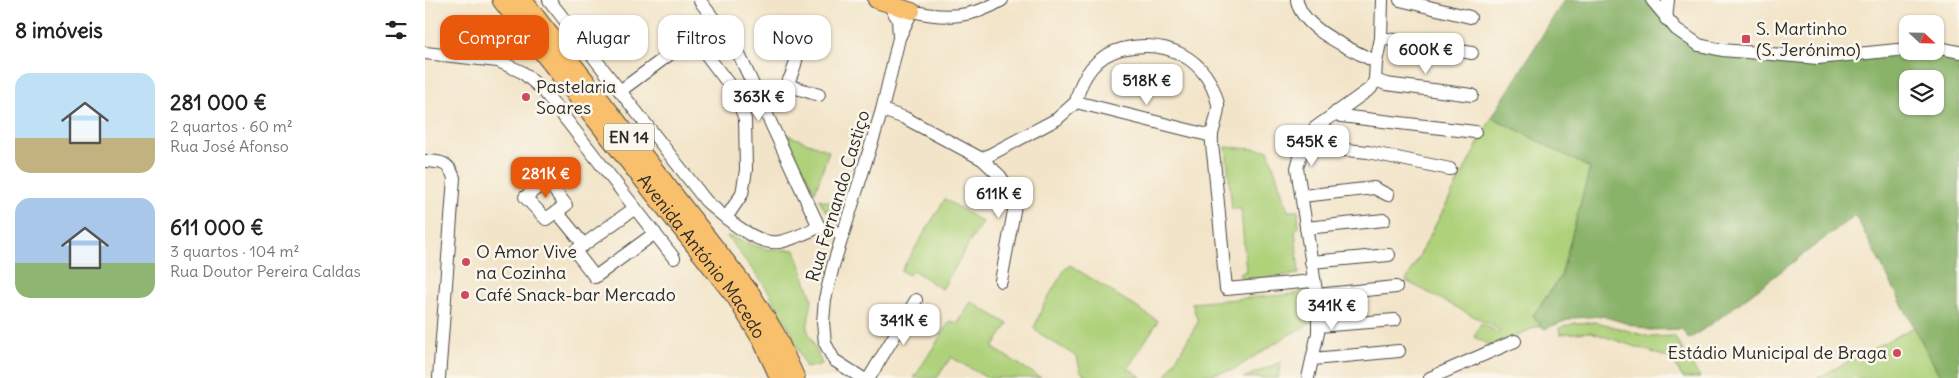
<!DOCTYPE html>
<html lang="pt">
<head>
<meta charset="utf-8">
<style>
	:root { --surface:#fff; --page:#f2f2f2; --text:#222; --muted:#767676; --accent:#ea580c }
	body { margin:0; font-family:Delius,sans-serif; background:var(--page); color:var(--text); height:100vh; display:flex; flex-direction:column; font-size:19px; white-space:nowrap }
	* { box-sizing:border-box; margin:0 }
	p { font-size:16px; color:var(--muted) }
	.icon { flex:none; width:28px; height:28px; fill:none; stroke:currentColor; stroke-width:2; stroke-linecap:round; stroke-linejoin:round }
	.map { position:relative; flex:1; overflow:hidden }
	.side { display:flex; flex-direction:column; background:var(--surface); width:425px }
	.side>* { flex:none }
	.guide { position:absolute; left:15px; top:15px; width:475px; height:45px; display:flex; gap:10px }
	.needle { width:32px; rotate:112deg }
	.controls { position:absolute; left:1474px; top:15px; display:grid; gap:10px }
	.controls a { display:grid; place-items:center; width:45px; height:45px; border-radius:10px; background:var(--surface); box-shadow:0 1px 4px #0004; font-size:25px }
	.price { position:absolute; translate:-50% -42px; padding:0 11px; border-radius:10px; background:#fff; color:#222; font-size:16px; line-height:32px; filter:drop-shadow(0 1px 2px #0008) }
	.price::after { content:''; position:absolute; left:50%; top:30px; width:15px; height:11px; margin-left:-8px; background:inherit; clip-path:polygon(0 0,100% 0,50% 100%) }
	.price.current { background:var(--accent); color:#fff }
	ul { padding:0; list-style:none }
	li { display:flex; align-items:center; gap:15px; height:125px; padding:0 15px }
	li span { display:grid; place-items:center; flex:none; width:140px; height:100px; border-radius:15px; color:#555 }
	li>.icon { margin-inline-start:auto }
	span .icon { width:60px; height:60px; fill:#fffc; stroke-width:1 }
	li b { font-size:21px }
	h2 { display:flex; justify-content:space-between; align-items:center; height:60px; padding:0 15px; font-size:21px }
	.chip { padding:0 18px; border-radius:15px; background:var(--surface); box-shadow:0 1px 4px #0004; font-size:18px; line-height:45px }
	.chip.current { background:var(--accent); color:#fff }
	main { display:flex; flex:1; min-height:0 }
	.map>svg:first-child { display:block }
	.green { fill:#aed17a; stroke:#6c7e52 }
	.forest { fill:#8ab36a; stroke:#5a6f4a; fill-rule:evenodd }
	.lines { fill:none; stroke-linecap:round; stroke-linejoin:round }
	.minor-casing { stroke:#494743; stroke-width:14 }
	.major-casing { stroke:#494743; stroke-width:18 }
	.highway-casing { stroke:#494743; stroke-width:21 }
	.minor { stroke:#fff; stroke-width:12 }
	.major { stroke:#f8bf6c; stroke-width:16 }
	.highway { stroke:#f8bf6c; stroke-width:19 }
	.poi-dot { fill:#d1495b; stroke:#fbf7ec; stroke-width:2 }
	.labels { text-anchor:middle; stroke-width:5; stroke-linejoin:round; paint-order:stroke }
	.shield { fill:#fbf7ec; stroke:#696865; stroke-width:1 }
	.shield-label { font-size:16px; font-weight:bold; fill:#2b2b2b }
	.poi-label { font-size:18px; fill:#2b2b2b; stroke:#fbf7ec; text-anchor:start }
	.street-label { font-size:18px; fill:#2b2b2b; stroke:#fbf7ec }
</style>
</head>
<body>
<main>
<section class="side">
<h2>8 imóveis<svg class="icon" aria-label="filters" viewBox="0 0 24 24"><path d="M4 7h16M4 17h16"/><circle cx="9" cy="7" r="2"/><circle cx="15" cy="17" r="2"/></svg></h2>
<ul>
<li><span style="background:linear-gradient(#bfe0f5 65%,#c2b280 0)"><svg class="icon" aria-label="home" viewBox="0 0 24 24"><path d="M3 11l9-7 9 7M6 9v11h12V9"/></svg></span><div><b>281 000 €</b><p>2 quartos · 60 m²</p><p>Rua José Afonso</p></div></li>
<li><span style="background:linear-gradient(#a9c7e8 65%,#8fb573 0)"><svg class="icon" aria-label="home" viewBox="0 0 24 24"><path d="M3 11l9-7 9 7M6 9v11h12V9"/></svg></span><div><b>611 000 €</b><p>3 quartos · 104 m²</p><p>Rua Doutor Pereira Caldas</p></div></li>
</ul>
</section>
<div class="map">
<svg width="1534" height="378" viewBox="0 0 1534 378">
	<rect width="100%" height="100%" fill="#fbf7ec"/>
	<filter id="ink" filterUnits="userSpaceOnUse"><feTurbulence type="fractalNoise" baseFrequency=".02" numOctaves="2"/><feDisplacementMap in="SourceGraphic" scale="10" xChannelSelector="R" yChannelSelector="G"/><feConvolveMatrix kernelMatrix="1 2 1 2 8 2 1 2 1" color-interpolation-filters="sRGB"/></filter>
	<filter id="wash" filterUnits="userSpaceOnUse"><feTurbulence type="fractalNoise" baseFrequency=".0096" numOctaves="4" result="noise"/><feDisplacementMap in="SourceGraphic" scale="20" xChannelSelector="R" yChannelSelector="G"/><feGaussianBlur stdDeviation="1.12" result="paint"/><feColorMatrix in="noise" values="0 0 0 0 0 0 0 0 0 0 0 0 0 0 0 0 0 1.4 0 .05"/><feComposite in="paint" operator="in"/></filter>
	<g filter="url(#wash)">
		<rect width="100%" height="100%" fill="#f2e4c8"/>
		<!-- green -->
		<g class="green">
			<polygon points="1067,117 1165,168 1136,276 1108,315 1116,325 1066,346 1049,337 1056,323 1074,333 1075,330 981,281"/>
			<polygon points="360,134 404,151 390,192"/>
			<polygon points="801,147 843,150 863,211 873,211 874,227 870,230 874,274 823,280 817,279 814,273 821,271 816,209 807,209"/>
			<polygon points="394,199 422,207 410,216 400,210"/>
			<polygon points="520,199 557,222 517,289 488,270 484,275 476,271"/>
			<polygon points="302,236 341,249 370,250 387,299 382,329 397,364 381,368 364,328 342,289"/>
			<polygon points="645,265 733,321 703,368 717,377 665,378 656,372 652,357 611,331 609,328 619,304 640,269"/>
			<polygon points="880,293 886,297 888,322 860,337 808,370 764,378 740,378 773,322 767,303"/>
			<polygon points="546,302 583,324 568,348 616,378 562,378 526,357 512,378 489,378 525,321 533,323"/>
			<polygon points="1172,322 1225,337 1249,336 1275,378 1258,378 1247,359 1166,332 1135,334 1134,328 1150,323"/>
			<polygon points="1489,327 1516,378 1392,378"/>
			<polygon points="856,362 853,378 818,378"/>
		</g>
		<!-- forest -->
		<path class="forest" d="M1139,0H1227L1274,45L1331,54L1534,52V378H1516L1430,215L1292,320L1264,339L1257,329L1224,330L1177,316L1148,318L1119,329L1108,316L1136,276L1165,168L1067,117ZM1482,79H1510V106H1482Z"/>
	</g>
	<g filter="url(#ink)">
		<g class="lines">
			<defs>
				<g id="minor">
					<path d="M124,0L281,201C297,215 331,246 354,242C367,240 382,232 394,227"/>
					<path d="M872,0C876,29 928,50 951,62L950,80L946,88L890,128L878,146L872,168L893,304V333L883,378"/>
					<polyline points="975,0 1045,17"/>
					<polyline points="1227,0 1251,29 1274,45 1297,50 1393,58 1482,49"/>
					<polyline points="275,1 311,48 394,227 418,234"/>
					<polyline points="464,5 473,19 474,37"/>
					<polyline points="1241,19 1243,0"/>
					<polyline points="956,38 1047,53"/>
					<polyline points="1510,47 1534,52"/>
					<polyline points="0,53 73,61 97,72 118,90 249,258"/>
					<polyline points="951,62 956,38 957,0"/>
					<polyline points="950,80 961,84 1047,95"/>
					<polyline points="362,85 394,95"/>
					<polyline points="195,91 268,37 309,91 320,119 321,170 317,194 301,218"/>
					<path d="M651,102C656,77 671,55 697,49C742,38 782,58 793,104C794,113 789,125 787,134C786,143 788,152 789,161C793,203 797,246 801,289L888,281"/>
					<polyline points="651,102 787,136"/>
					<path d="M340,108C364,93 374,62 374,35L354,28"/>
					<polyline points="457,110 480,118 557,159 575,176 591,200 576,281"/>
					<polyline points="911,112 916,116 1050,132"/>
					<polyline points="878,146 943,152 1025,169"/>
					<polyline points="557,159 632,119 651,102"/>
					<path d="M0,161C16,162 24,162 29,178L14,378"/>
					<polygon points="122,181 141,205 121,219 100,197"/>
					<polyline points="877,196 949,188 963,195"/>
					<polyline points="210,208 150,251 170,277 230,233"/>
					<polyline points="132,212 159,245"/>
					<polyline points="881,228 959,220"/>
					<polyline points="886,262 964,255"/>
					<polyline points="891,295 971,287"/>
					<polyline points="893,326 970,320"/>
					<polyline points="888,359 974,351"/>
					<path d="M437,378L409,360L400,343L398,322L400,299L408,266L457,110L474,38L487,11C519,19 548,18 577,0"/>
					<polyline points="444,378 491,300"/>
					<polyline points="1005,378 1090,341"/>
				</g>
				<polyline id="major" points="451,0 487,11"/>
				<g id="highway">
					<path id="s1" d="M77,0L312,298L338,341L355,378"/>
					<polyline points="97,0 326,295 350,334 370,378"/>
				</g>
			</defs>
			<!-- minor casing -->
			<use href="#minor" class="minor-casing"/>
			<!-- major casing -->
			<use href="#major" class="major-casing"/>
			<!-- highway casing -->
			<use href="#highway" class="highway-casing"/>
			<!-- minor -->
			<use href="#minor" class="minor"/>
			<!-- major -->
			<use href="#major" class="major"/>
			<!-- highway -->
			<use href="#highway" class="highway"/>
		</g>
	</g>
	<!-- markers -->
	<g class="poi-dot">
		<rect x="1316" y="34" width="10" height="10" rx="2.5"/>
		<circle cx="101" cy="97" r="5"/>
		<circle cx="41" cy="262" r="5"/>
		<circle cx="40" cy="295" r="5"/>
		<circle cx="1472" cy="353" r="5"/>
	</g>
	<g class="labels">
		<!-- shield labels -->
		<rect class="shield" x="179" y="123.5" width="50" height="27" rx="4"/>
		<g class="shield-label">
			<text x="204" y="143">EN 14</text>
		</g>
		<!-- poi labels -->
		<g class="poi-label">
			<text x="1331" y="35">S. Martinho<tspan x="1331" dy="21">(S. Jerónimo)</tspan></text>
			<text x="111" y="93">Pastelaria<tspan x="111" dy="21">Soares</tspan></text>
			<text x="51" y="258">O Amor Vive<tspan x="51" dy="21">na Cozinha</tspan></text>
			<text x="50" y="301">Café Snack-bar Mercado</text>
			<text x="1462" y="359" text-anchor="end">Estádio Municipal de Braga</text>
		</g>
		<!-- street labels -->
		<g class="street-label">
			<text transform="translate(413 196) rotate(-73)" y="6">Rua Fernando Castiço</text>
			<text dy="6" stroke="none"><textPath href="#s1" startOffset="325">Avenida António Macedo</textPath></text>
		</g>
	</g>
</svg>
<div class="controls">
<a><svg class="needle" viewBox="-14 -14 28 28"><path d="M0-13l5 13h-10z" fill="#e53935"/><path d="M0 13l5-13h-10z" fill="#767676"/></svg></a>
<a><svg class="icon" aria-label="layers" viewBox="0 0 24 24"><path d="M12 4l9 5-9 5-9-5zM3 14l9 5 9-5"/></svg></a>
</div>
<b class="price" style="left:1001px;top:75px">600K €</b>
<b class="price" style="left:722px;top:106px">518K €</b>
<b class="price" style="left:334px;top:122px">363K €</b>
<b class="price" style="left:887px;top:167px">545K €</b>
<b class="price current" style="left:121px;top:199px">281K €</b>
<b class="price" style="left:574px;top:219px">611K €</b>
<b class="price" style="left:907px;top:331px">341K €</b>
<b class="price" style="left:479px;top:346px">341K €</b>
<div class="guide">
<a class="chip current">Comprar</a>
<a class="chip">Alugar</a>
<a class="chip">Filtros</a>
<a class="chip">Novo</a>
</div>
</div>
</main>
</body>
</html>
